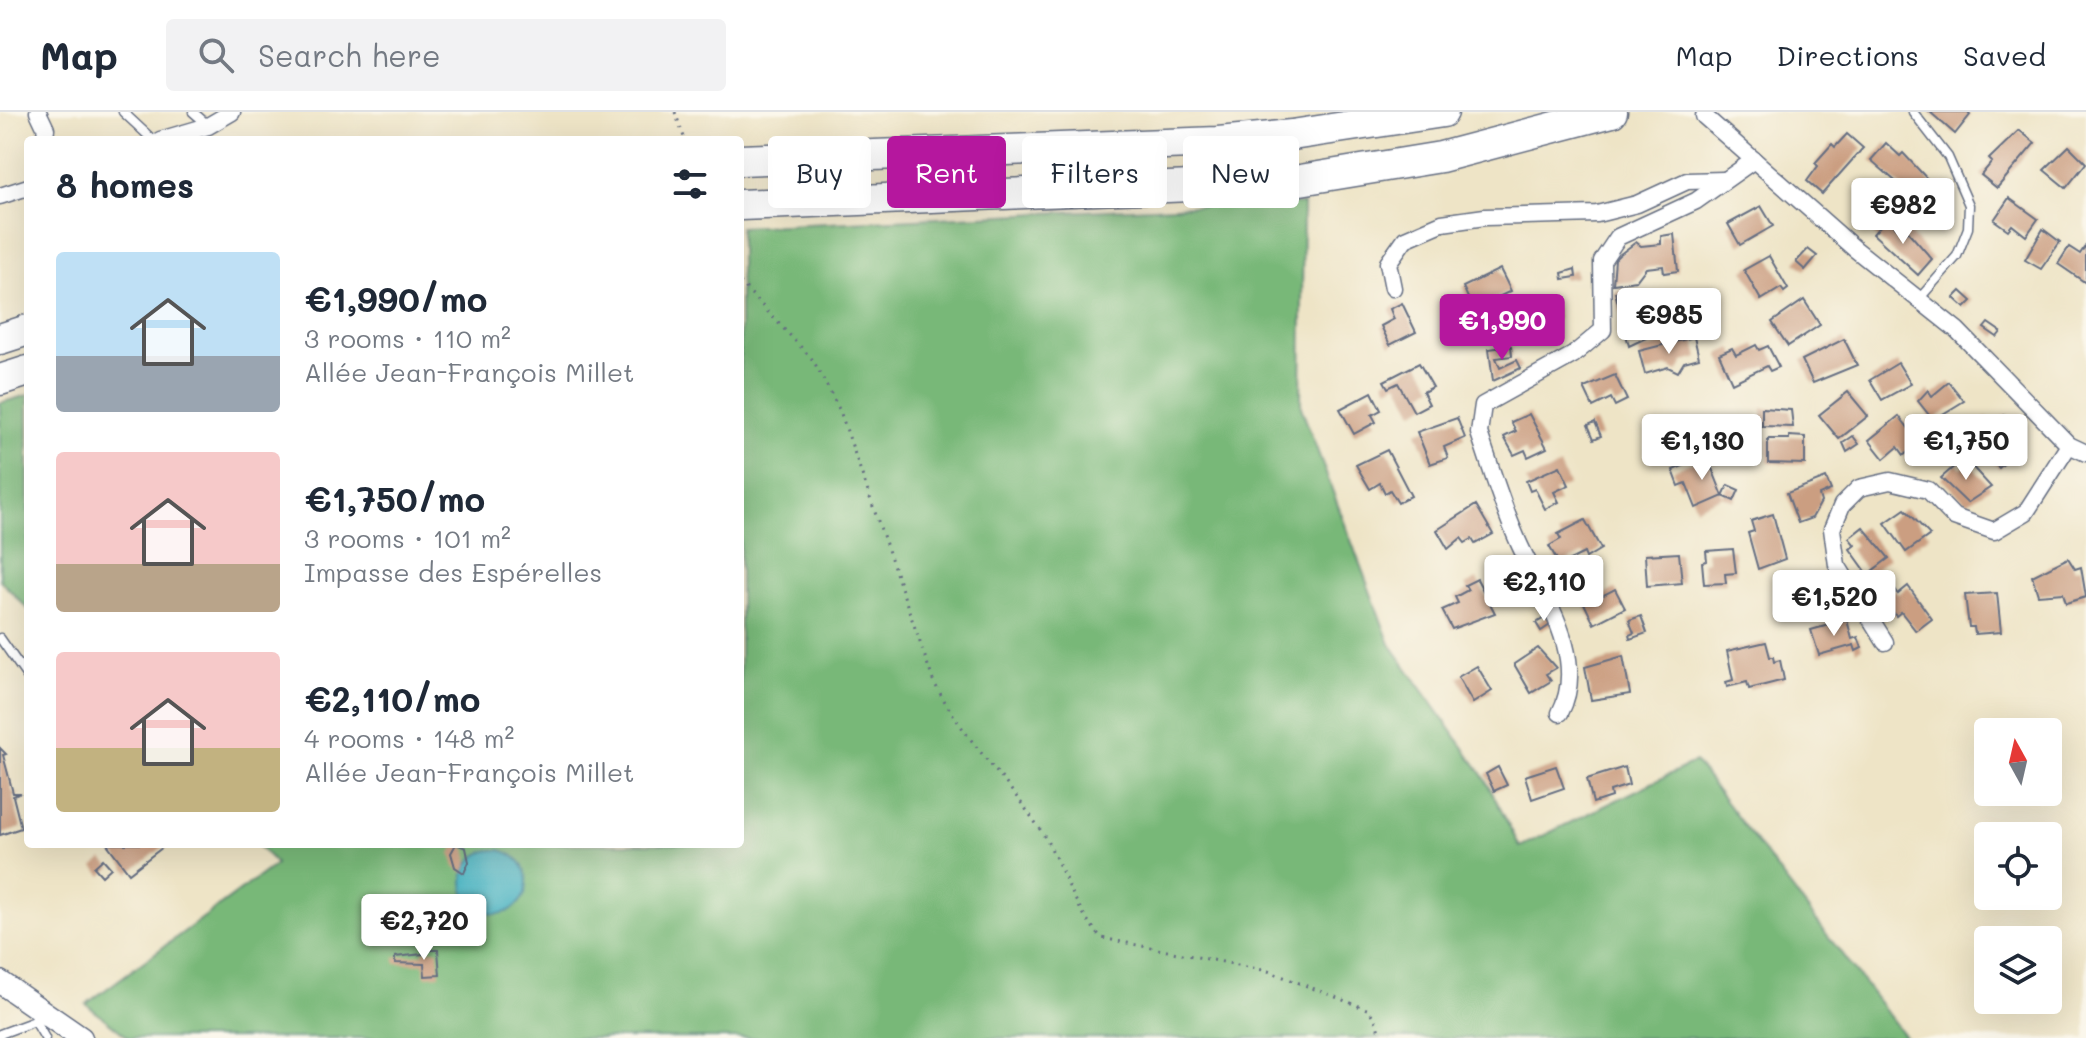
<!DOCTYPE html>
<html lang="en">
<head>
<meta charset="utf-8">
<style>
	:root { --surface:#fff; --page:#f2f2f3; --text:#1f2937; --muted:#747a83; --line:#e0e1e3; --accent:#b5179e }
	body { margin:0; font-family:Mali,sans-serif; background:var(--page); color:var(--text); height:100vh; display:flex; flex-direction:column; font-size:30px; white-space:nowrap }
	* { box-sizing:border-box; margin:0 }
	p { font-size:26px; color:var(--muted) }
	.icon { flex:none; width:44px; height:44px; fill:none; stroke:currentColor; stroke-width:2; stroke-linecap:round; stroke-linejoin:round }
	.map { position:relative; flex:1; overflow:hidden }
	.sheet { position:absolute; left:24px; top:24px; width:720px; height:712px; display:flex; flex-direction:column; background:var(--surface); border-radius:8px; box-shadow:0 8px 32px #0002 }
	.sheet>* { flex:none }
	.hud { position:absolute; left:768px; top:24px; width:760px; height:72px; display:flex; gap:16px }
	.needle { width:52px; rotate:352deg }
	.controls { position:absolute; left:1974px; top:606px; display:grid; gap:16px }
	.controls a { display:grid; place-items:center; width:88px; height:88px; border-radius:8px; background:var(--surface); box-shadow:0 8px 32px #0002; font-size:40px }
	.price { position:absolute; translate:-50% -68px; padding:0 18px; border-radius:8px; background:#fff; color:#222; font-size:26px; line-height:52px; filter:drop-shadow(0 2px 4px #0008) }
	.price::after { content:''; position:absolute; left:50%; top:48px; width:24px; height:18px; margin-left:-12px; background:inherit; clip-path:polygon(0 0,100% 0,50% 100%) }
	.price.on { background:var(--accent); color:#fff }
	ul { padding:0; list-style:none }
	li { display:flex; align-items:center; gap:24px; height:200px; padding:0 32px }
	li span { display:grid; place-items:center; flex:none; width:224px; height:160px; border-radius:8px; color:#555 }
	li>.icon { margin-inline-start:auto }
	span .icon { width:96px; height:96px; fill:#fffc; stroke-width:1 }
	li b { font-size:34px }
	h2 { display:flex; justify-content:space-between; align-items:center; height:96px; padding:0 32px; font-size:34px }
	.tag { padding:0 28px; border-radius:8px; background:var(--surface); box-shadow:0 8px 32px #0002; font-size:28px; line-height:72px }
	.tag.on { background:var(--accent); color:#fff }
	header { display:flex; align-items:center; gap:48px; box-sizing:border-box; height:112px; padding:0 40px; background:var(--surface); border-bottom:2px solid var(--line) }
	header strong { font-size:38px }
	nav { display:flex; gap:44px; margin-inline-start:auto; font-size:28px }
	.search { width:560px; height:72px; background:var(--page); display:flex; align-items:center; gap:20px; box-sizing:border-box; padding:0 28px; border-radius:8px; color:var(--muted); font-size:30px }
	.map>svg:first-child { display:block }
	.forest { fill:#78b878; stroke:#4a746b; stroke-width:2 }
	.water { fill:#43b0c0; stroke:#2f708f; stroke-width:2 }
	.building { fill:#cb9e81 }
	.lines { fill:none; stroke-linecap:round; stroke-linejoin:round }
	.lane-casing { stroke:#656e82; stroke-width:11 }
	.street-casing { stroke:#656e82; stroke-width:19 }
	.secondary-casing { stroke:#656e82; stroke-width:25 }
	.highway-casing { stroke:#656e82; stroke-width:33 }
	.path { stroke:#656e82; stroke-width:3; stroke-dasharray:2 6; stroke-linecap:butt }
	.lane { stroke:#fff; stroke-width:8 }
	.street { stroke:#fff; stroke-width:16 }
	.secondary { stroke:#fff; stroke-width:22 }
	.highway { stroke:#fff; stroke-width:30 }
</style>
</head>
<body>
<header>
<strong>Map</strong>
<div class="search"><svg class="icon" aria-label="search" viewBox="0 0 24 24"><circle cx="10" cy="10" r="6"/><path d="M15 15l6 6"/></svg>Search here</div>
<nav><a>Map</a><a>Directions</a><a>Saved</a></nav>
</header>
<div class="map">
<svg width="2086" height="926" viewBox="0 0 2086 926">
	<rect width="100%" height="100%" fill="#fbf7ec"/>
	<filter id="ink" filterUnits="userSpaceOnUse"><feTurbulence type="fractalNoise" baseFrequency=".0125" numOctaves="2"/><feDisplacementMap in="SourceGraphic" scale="16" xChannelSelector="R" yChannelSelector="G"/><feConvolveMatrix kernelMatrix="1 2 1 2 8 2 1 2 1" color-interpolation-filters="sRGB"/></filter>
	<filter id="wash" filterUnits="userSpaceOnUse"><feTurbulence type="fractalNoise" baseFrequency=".006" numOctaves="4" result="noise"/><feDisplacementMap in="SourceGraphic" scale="32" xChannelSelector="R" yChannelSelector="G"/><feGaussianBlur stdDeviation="1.8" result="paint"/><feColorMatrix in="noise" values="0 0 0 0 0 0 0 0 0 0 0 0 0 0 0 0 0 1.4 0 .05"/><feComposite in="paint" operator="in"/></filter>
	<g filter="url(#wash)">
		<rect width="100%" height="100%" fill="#eee4c6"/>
		<!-- forest -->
		<g class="forest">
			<polygon points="1261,91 1303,92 1301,295 1390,532 1483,663 1520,735 1695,650 1906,926 129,926 86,892 276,752 257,732 740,732 740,115"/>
			<polygon points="28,283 28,497 0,468 0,291"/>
		</g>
		<!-- water -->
		<circle class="water" cx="495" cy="770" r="32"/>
		<g id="blocks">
			<!-- building -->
			<g class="building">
				<polygon points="1930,0 1967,0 1970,3 1955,22"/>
				<polygon points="2019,18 2035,31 1997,76 1981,63 1992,50 1989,47"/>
				<polygon points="1847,22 1863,36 1822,82 1807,69 1818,54 1815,51 1832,32 1835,35"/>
				<polygon points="1886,31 1900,44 1903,41 1932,72 1917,88 1871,48"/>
				<polygon points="2069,34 2086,51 2066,76 2044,58"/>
				<polygon points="2009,86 2038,107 2026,124 2012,113 2008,118 1994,108"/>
				<polygon points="1761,94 1773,114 1740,133 1728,112"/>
				<polygon points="1887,106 1900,119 1904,115 1932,147 1918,163 1873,122"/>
				<polygon points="2043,117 2060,130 2041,157 2025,148"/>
				<polygon points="1674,122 1678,159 1664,161 1663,154 1646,156 1636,169 1613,172 1615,147 1619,143 1636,130 1641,134 1661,132 1661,124"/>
				<polygon points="2086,133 2086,171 2058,152 2069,135 2080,142"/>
				<polygon points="1808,137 1817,144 1805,158 1796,150"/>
				<polygon points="1769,144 1788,177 1784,180 1781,176 1761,188 1744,158"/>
				<polygon points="1500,157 1511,179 1473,197 1463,175"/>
				<polygon points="1575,157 1576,165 1563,167 1562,161"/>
				<polygon points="1633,176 1646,226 1629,234 1615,180"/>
				<polygon points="1961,179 1972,189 1965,196 1954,186"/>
				<polygon points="1540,187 1543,201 1556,195 1558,207 1515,215 1513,203 1500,206 1498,200 1504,193"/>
				<polygon points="1804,188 1820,213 1788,234 1772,210"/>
				<polygon points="1402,191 1416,220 1390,233 1381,214 1394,207 1390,197"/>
				<polygon points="1988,211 2001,220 1997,225 1984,216"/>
				<polygon points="1694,225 1699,246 1684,250 1678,260 1668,255 1645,262 1639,239"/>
				<polygon points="1844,227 1857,253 1813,271 1802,248"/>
				<polygon points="1756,233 1759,238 1768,234 1779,255 1770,259 1767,254 1732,271 1719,242 1732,236 1736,243"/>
				<polygon points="1511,234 1512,244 1496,246 1500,256 1517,248 1521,256 1493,269 1489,237"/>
				<polygon points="1419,251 1433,275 1423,280 1429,292 1414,300 1398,271 1388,276 1384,269"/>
				<polygon points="1898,251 1911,272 1882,288 1870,268"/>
				<polygon points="1615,263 1627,288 1615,294 1611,286 1593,295 1584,276"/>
				<polygon points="1949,270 1964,289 1933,308 1918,289 1928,278 1932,284"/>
				<polygon points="1372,280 1381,298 1372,303 1376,310 1354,322 1340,297"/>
				<polygon points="1848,280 1868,304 1839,327 1819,303"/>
				<polygon points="1762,296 1791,298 1793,315 1762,314"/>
				<polygon points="1529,302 1547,336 1528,345 1525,338 1514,343 1504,325 1516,319 1511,310"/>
				<polygon points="2005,303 2013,313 2009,316 2000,306"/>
				<polygon points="1899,304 1920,331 1904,343 1898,335 1884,347 1869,328"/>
				<polygon points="1987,305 2018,339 1999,356 1986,344 1991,341 1972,318"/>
				<polygon points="1457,306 1465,326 1444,335 1448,346 1430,352 1417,320"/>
				<polygon points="1595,310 1601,324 1594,327 1588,313"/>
				<polygon points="1789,324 1805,325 1805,352 1768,351 1768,327 1789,327"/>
				<polygon points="1853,324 1859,332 1847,340 1843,331"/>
				<polygon points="1387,338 1411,384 1398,391 1390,378 1385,381 1380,371 1370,377 1356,353"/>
				<polygon points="1707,344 1723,384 1728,373 1739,378 1734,389 1723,384 1696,396 1686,371 1679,374 1673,358"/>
				<polygon points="1968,350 1991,375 1967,391 1941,366 1957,352 1961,356"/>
				<polygon points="1560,354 1569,373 1554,380 1559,390 1545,397 1535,377 1530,379 1526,369"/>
				<polygon points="1826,366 1831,378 1819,383 1821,390 1812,406 1798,411 1787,381"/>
				<polygon points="1476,393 1493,422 1475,432 1472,427 1465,431 1461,426 1448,437 1437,418"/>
				<polygon points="1905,397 1930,423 1906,440 1885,411"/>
				<polygon points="1773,402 1785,447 1758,457 1748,421 1754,419 1751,409"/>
				<polygon points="1585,408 1601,437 1586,446 1584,441 1560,453 1549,434 1561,427 1558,422"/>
				<polygon points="1863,415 1889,446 1868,462 1850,437 1855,433 1849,426"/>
				<polygon points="1733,437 1736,461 1725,462 1726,471 1704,472 1702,450 1707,449 1706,439"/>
				<polygon points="1679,441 1682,471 1647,474 1645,443"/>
				<polygon points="2068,446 2075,457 2081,455 2086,485 2066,491 2063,481 2038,483 2032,464"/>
				<polygon points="1477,467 1495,501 1452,517 1442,498 1458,491 1455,485 1468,478 1465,473"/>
				<polygon points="1908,474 1932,507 1916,519 1901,500 1896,504 1882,486 1894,477 1898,482"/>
				<polygon points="1592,476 1598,486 1615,477 1625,496 1594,512 1580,483"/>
				<polygon points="1997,481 2001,520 1975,522 1974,515 1969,515 1965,483"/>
				<polygon points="1548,504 1553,511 1541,519 1536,511"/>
				<polygon points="1641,504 1647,521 1630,527 1629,523 1634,521 1629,508"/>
				<polygon points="1847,508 1852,527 1858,525 1862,536 1856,539 1854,533 1819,543 1811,518"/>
				<polygon points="1766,530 1770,545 1773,545 1774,550 1780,548 1784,568 1749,577 1747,570 1727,575 1726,570 1733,568 1727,539"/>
				<polygon points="1538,536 1556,556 1546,562 1551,569 1531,581 1514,552"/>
				<polygon points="1623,544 1630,582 1591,588 1585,555"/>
				<polygon points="1477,554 1492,579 1473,591 1458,565"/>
				<polygon points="0,636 6,642 3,643 13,681 21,681 13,684 21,716 0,723"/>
				<polygon points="1556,654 1564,676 1532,687 1525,664"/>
				<polygon points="1498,655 1507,673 1494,679 1486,662"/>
				<polygon points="1625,655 1629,673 1610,679 1611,685 1593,691 1587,667"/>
				<polygon points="107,732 167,732 129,761"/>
				<polygon points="456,732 466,736 469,750 464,761 455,755 451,741"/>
				<polygon points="103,747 111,756 102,764 94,755"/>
				<polygon points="423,838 438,838 440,863 425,864 424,852 395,851 395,845 423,842"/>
			</g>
		</g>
	</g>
	<g filter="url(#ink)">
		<use href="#blocks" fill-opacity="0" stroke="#656e82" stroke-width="2"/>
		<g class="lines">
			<defs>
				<g id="lane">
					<polyline points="123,0 153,28"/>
					<polyline points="193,0 208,13"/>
					<polyline points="1913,0 1948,45 1969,93 1968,116 1957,144 1919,187"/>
					<polyline points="0,526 28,566"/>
					<polyline points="36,905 35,909 45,926"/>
					<polyline points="0,922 35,909"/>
				</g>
				<g id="street">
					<polyline points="38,0 46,17 44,28"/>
					<polyline points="1704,4 1855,137 1957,218 2069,333 2086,341"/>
					<polyline points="160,28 208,14 232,0"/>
					<polyline points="0,84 28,75"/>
					<polyline points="1393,176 1388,151 1405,127 1442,111 1485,105 1597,102 1637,92 1687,69 1724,68"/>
					<polyline points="1885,530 1837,453 1832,417 1842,393 1859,376 1890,369 1928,378 1954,405 1994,419 2026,400 2069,333"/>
					<path d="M1560,601C1590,543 1539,479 1517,427C1502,393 1491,356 1479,321L1483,293L1573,243L1603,218L1602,149L1618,125L1696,89L1754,48"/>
				</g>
				<polyline id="secondary" points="0,870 81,926"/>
				<g id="highway">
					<polyline points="740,48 1218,30 1292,23 1443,0"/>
					<polyline points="740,93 1288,70 1441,45 1612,0"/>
					<polyline points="0,227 28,218"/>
					<polyline points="0,268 28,259"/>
				</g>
			</defs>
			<!-- lane casing -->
			<use href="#lane" class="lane-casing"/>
			<!-- street casing -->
			<use href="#street" class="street-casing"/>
			<!-- secondary casing -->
			<use href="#secondary" class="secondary-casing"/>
			<!-- highway casing -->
			<use href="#highway" class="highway-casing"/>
			<!-- path -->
			<g class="path">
				<polyline points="675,0 685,28"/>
				<path d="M740,170L813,248L840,299L933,568C963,628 1006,665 1041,719C1064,755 1072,795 1102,826L1268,859L1369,898L1377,911L1380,926"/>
			</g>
			<!-- lane -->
			<use href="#lane" class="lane"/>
			<!-- street -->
			<use href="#street" class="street"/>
			<!-- secondary -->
			<use href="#secondary" class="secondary"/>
			<!-- highway -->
			<use href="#highway" class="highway"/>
		</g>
	</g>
</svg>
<div class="controls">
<a><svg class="needle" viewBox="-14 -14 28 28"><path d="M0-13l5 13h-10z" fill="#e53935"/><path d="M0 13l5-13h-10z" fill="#747a83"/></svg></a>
<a><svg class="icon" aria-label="locate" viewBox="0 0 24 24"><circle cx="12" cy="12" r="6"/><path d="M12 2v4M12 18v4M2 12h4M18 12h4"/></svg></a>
<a><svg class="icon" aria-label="layers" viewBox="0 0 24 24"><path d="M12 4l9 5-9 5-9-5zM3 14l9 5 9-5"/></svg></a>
</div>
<b class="price" style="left:1903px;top:134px">€982</b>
<b class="price" style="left:1669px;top:244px">€985</b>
<b class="price on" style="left:1502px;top:250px">€1,990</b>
<b class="price" style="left:1702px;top:370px">€1,130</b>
<b class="price" style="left:1966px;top:370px">€1,750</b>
<b class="price" style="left:1544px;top:511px">€2,110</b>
<b class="price" style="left:1834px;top:526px">€1,520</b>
<b class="price" style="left:424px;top:850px">€2,720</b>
<div class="hud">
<a class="tag">Buy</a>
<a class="tag on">Rent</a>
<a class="tag">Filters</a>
<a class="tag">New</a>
</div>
<section class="sheet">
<h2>8 homes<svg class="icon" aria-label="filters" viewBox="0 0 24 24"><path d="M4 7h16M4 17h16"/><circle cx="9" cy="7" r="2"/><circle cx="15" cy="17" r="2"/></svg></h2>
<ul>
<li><span style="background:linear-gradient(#bfe0f5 65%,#9aa5b1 0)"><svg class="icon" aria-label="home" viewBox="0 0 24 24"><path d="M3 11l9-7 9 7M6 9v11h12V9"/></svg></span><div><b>€1,990/mo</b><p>3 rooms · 110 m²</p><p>Allée Jean-François Millet</p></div></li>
<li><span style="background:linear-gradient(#f6c9c9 70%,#b9a48a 0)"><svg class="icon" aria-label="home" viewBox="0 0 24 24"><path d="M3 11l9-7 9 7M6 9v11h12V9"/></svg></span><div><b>€1,750/mo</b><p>3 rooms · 101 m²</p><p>Impasse des Espérelles</p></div></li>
<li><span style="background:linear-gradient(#f6c9c9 60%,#c2b280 0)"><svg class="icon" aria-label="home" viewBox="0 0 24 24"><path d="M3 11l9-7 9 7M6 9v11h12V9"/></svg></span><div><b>€2,110/mo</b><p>4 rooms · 148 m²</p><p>Allée Jean-François Millet</p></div></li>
</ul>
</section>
</div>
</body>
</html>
